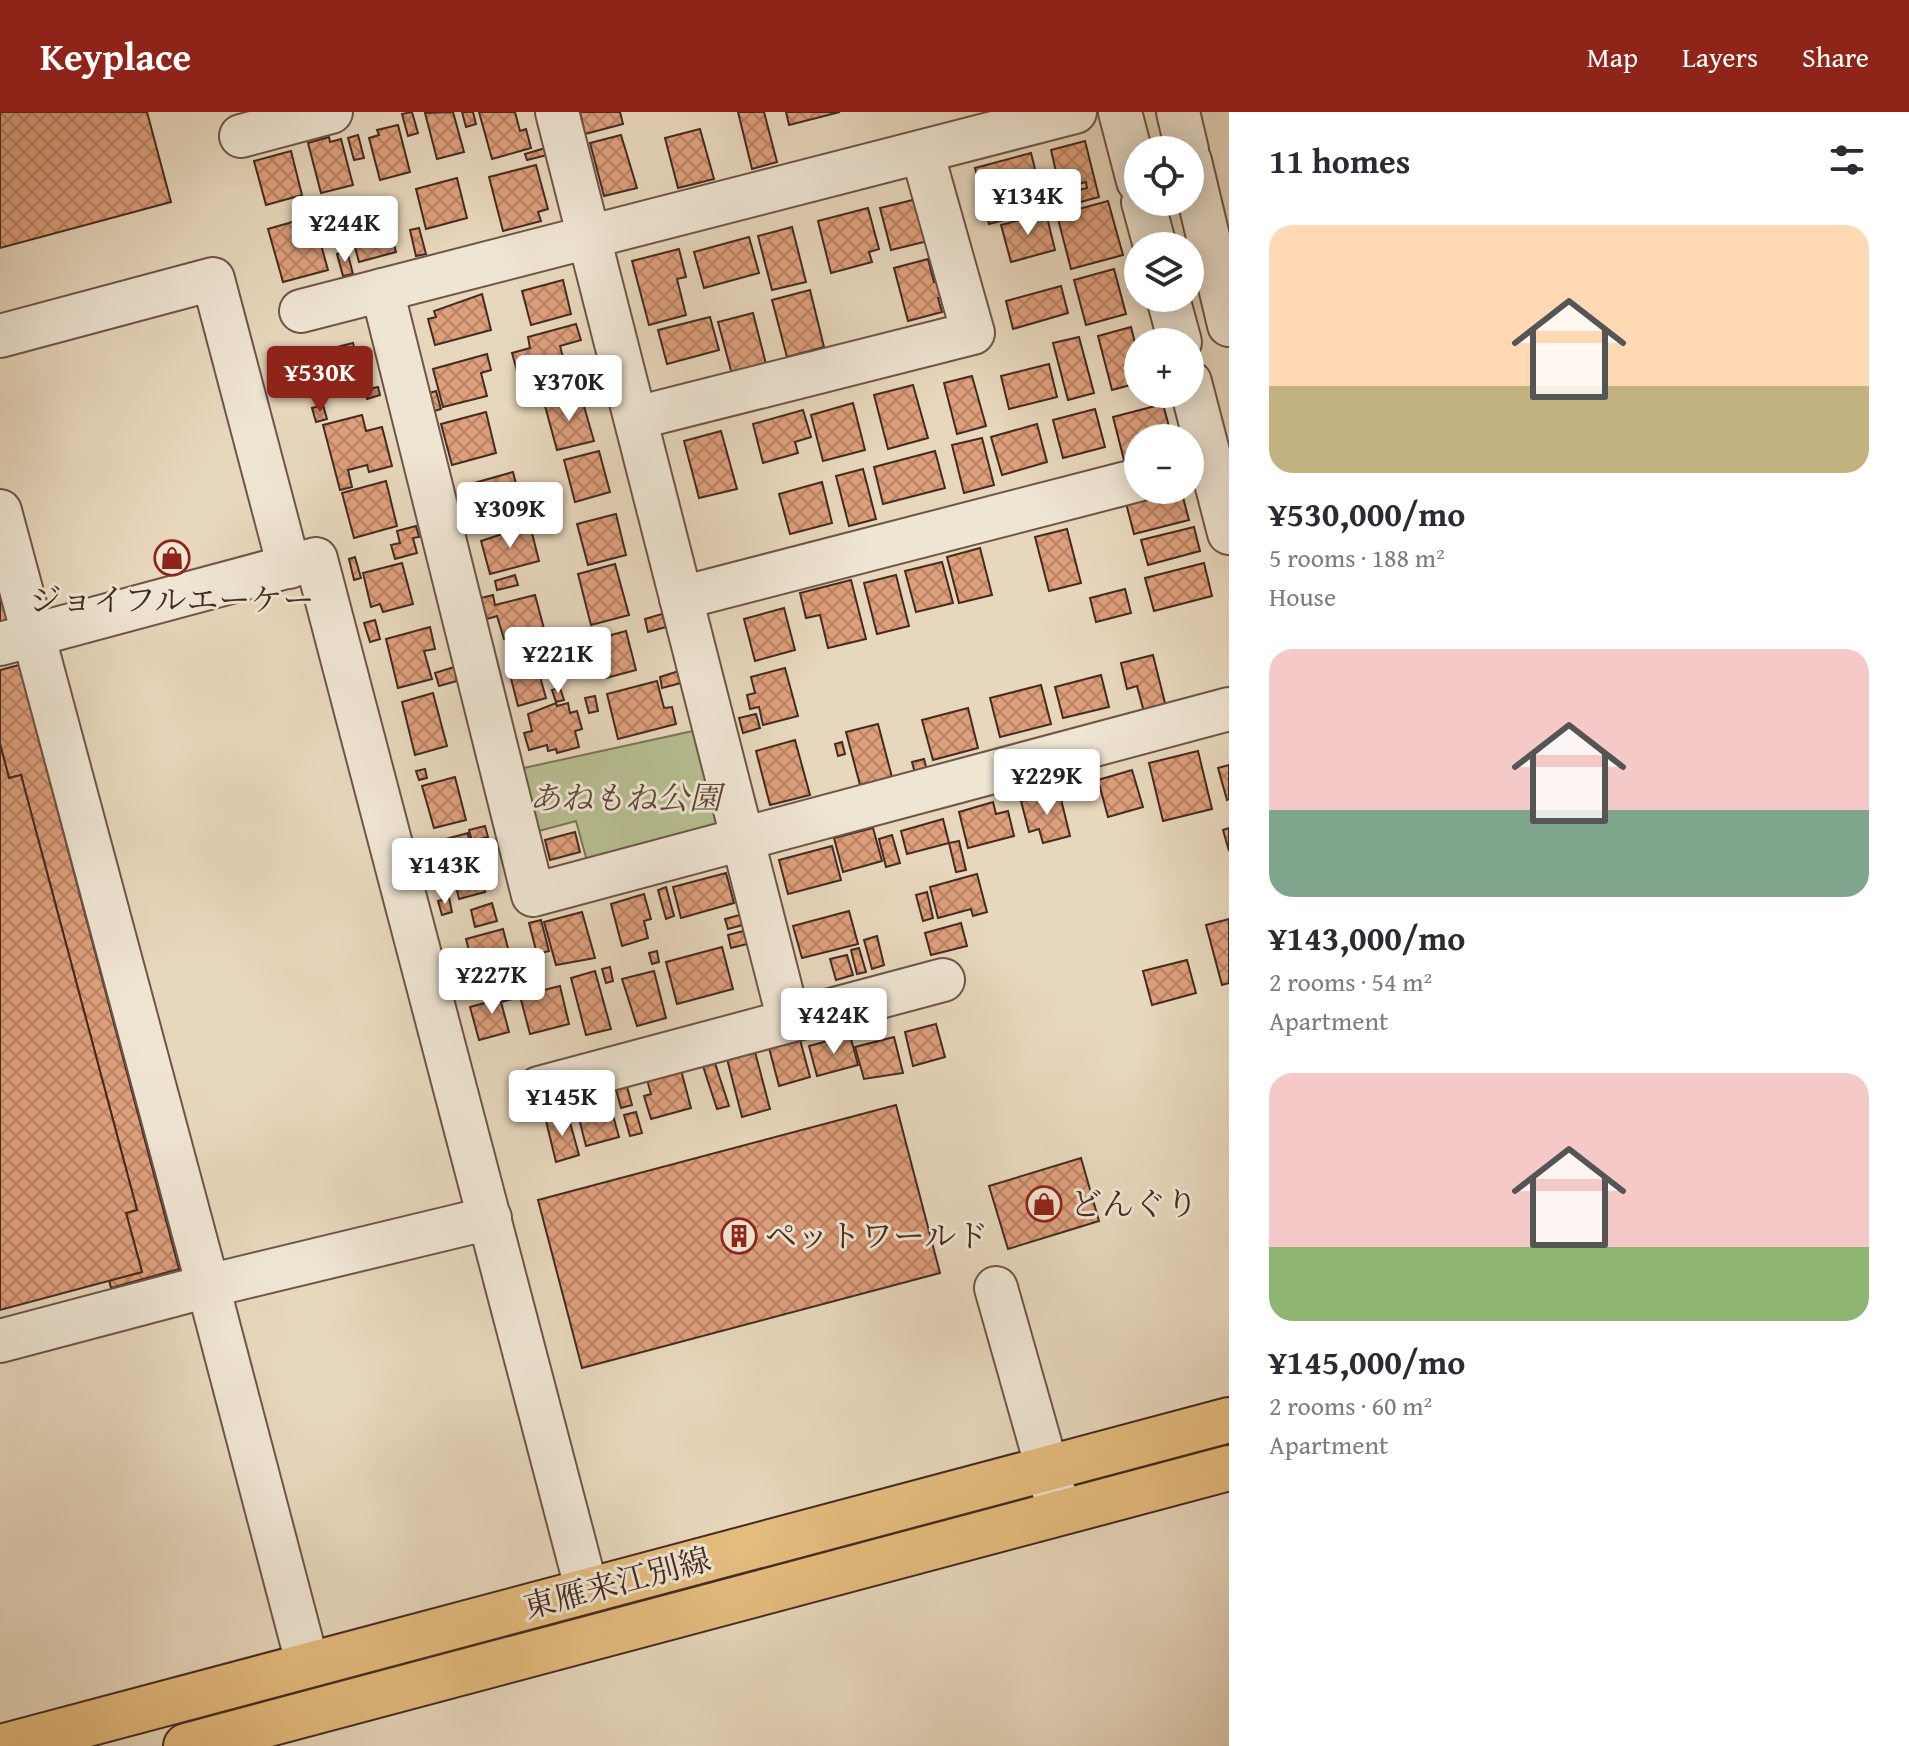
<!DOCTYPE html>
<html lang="en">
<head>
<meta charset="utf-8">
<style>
	:root { --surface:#fff; --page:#f2f2f3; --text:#2b2b33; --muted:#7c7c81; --accent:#8f2418 }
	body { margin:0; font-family:"Gentium Book Plus","Noto Serif JP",serif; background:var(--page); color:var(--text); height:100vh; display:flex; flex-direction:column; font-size:30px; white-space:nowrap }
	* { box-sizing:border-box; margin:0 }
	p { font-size:26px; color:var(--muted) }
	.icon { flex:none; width:44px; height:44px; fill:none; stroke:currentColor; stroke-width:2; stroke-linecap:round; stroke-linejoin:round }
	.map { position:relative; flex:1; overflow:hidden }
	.drawer { display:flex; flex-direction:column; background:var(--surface); width:680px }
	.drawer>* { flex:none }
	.controls { position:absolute; left:1124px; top:24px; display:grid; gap:16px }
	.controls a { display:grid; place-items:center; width:80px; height:80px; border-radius:50%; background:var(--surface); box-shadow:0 4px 20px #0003; font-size:40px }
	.price { position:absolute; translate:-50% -68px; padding:0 18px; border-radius:8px; background:#fff; color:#222; font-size:26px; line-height:52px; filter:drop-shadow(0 2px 4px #0008) }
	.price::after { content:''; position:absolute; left:50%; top:48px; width:24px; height:18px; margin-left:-12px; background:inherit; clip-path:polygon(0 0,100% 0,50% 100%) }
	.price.selected { background:var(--accent); color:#fff }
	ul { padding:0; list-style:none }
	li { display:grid; align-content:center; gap:16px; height:424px; padding:0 40px }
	li span { display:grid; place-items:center; height:248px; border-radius:24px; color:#555 }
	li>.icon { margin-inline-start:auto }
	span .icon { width:144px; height:144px; fill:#fffc; stroke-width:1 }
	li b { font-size:34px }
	h2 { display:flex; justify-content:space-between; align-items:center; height:96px; padding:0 40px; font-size:34px }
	header { display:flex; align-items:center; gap:48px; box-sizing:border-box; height:112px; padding:0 40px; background:var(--accent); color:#fff }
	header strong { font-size:38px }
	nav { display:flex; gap:44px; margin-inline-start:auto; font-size:28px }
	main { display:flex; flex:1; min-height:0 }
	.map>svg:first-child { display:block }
	.green { fill:#b6be91; stroke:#7e7459; stroke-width:2 }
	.building { fill:url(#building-cross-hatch); stroke:#452a21; stroke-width:2 }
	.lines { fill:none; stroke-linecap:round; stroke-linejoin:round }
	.minor-casing { stroke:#6e5548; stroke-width:46 }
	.major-casing { stroke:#452a21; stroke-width:48 }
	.minor { stroke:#efe5d3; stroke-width:42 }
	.major { stroke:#e4bc7e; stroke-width:44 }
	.labels { text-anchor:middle; stroke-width:6; stroke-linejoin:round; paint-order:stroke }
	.poi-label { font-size:32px; fill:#452a21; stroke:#efe5d3; text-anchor:start }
	.park-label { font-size:32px; font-style:italic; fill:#5c4837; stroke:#efe5d3 }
	.street-label { font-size:32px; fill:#452a21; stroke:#efe5d3 }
</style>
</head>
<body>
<header>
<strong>Keyplace</strong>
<nav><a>Map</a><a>Layers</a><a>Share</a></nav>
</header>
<main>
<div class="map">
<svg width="1229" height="1634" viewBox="0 0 1229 1634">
	<defs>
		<pattern id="building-cross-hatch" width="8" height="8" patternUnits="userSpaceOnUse" patternTransform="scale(2)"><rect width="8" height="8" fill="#de9f7b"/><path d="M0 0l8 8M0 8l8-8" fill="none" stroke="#b68264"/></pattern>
	</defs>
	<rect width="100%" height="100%" fill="#e7d7bc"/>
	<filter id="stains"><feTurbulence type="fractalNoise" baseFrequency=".0025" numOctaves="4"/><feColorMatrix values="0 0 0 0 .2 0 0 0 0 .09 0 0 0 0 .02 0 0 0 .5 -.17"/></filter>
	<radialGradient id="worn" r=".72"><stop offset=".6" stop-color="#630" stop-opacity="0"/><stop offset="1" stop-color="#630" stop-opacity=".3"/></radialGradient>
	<!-- green -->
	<polygon class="green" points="693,619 723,713 587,749 576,709 535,720 519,657"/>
	<!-- building -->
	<g class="building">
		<polygon points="0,0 147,0 171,90 0,136"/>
		<polygon points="412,0 418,21 408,24 402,2"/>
		<polygon points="453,0 464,40 437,47 425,1"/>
		<polygon points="462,0 473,0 476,12 466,15"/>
		<polygon points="479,0 515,0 520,19 526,17 531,36 492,47"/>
		<polygon points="580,0 620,0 623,12 585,22"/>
		<polygon points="738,0 764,0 777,50 752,57"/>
		<polygon points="786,0 840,0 789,13"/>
		<polygon points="398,13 410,60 380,68 369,26 379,23 377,18"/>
		<polygon points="700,17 714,67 678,76 665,26"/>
		<polygon points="358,23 364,46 354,48 348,26"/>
		<polygon points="621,23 637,76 604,84 590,31"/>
		<polygon points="329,25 330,30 341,27 353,73 321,81 308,31"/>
		<polygon points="1085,29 1099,85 1058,96 1055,84 1087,76 1086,70 1060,77 1051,38"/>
		<polygon points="549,35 551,42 527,48 525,42"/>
		<polygon points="291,39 302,83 266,93 254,49"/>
		<polygon points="1031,41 1045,97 989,112 975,56"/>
		<polygon points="536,53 548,97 538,100 541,109 503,119 489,65"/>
		<polygon points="457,66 467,106 426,117 416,77"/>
		<polygon points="925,85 936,127 891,138 880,96"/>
		<polygon points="1108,89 1123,143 1071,157 1057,103"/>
		<polygon points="384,92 396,140 359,150 346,102"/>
		<polygon points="868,96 879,137 869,140 872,150 831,161 818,109"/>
		<polygon points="1046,101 1055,138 1011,150 1001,113"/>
		<polygon points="313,104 328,158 283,170 268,117"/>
		<polygon points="792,115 806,170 772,178 758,124"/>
		<polygon points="419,116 426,142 416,144 410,118"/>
		<polygon points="749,125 759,161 704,176 694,140"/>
		<polygon points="679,137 686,165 677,167 686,203 649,213 632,149"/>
		<polygon points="347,139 353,162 343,164 337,142"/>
		<polygon points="928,147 934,170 952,165 957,182 938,186 942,200 908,209 894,156"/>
		<polygon points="1114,157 1126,202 1086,213 1074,168"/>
		<polygon points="563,168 571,202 531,213 522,179"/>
		<polygon points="1061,174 1068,201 1013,217 1006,189"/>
		<polygon points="810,178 824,235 787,245 772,188"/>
		<polygon points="482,182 491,218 435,233 428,207 436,205 434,199"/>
		<polygon points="753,201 767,256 733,266 718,210"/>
		<polygon points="710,205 719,238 667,252 658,218"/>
		<polygon points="576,212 581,228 560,234 568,264 528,274 524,257 517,259 512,241 530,236 528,225"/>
		<polygon points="1131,215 1138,243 1138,271 1112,278 1098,224"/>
		<polygon points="1079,225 1094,281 1068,288 1053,231"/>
		<polygon points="353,231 364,272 321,284 310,242"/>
		<polygon points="487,242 491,258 481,261 487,284 443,295 433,257"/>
		<polygon points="1049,252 1057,285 1009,297 1001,264"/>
		<polygon points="972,264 986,314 957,322 944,271"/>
		<polygon points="913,273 928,326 888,337 874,283"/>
		<polygon points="378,275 380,283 367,287 365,278"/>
		<polygon points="436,279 441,297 431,300 426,282"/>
		<polygon points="581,284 594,329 557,338 545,294"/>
		<polygon points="853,291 865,338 823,349 811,303"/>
		<polygon points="1163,292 1172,326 1138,326 1138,352 1126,356 1113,305"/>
		<polygon points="323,293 327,307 316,310 312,296"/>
		<polygon points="1095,297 1105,335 1063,346 1053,308"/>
		<polygon points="803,298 811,325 795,330 798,341 763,351 753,312"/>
		<polygon points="486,300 496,341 452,353 441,312"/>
		<polygon points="362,303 366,319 382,315 392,354 369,360 367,353 348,358 352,375 340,378 323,313"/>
		<polygon points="1037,312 1047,350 1002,363 991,325"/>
		<polygon points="721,319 737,377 699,386 684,329"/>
		<polygon points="982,326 994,373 964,381 952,333"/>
		<polygon points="599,339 610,380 575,390 564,348"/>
		<polygon points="935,339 945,376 883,392 874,355"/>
		<polygon points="863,357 876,407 849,414 836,364"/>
		<polygon points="513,360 523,399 477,411 467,373"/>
		<polygon points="386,369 397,414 354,426 342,381"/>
		<polygon points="822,370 832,411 790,422 779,382"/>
		<polygon points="1181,378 1189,408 1134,422 1126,391"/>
		<polygon points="616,402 626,443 588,453 577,412"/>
		<polygon points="530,413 539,449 490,462 481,429"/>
		<polygon points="416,414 419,425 413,426 417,441 395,447 391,433 400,431 397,419"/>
		<polygon points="1194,415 1200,439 1148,453 1141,428"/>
		<polygon points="1067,417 1081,471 1049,479 1035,425"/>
		<polygon points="980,436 992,483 959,491 947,445"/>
		<polygon points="355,445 361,466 354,468 349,447"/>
		<polygon points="942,450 953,491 916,500 905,459"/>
		<polygon points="402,451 413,492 383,500 380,492 371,495 363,461"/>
		<polygon points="1204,451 1212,484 1154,499 1145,466"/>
		<polygon points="615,452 629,503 591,513 578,462"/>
		<polygon points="515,463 518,473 497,478 495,469"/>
		<polygon points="896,463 909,514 877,522 864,471"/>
		<polygon points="851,468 866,527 828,536 820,503 806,506 800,481"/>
		<polygon points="0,469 10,508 0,510"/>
		<polygon points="1125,477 1131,501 1096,510 1090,486"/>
		<polygon points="493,483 495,493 535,483 546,524 529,528 527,521 504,527 497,504 487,507 481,486"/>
		<polygon points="784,496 795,538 755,549 744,507"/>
		<polygon points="662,502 666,515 648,520 645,507"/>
		<polygon points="375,508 380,527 370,530 364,511"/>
		<polygon points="430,515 435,537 424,539 432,567 398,576 386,527"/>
		<polygon points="626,519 636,558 606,566 596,527"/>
		<polygon points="533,540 546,586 518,594 506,547"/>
		<polygon points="1153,543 1166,595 1144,600 1137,574 1127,577 1121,551"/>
		<polygon points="19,553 179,1157 111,1176 109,1168 142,1160 126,1101 137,1098 21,663 9,666 0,632 0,558"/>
		<polygon points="454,555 457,569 439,574 435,561"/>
		<polygon points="785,556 798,604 763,613 759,595 750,597 747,583 755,581 751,565"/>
		<polygon points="682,558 685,570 662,576 660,565"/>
		<polygon points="1101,563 1109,595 1063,606 1055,575"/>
		<polygon points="657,569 664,596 672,595 676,612 618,627 607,582"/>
		<polygon points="1041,573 1051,612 1000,625 990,586"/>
		<polygon points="560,576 564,588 556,590 552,578"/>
		<polygon points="433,581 447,634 415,643 402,590"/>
		<polygon points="595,584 598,599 589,601 585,586"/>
		<polygon points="556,591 557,594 568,591 570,601 577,599 582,617 575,619 579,635 557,641 556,637 548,639 547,633 529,638 524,621 532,619 528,602"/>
		<polygon points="968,596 978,636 933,648 922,608"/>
		<polygon points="756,602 760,616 743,621 739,606"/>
		<polygon points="878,612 892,665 860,673 846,620"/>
		<polygon points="795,628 810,683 770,693 756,639"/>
		<polygon points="842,630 845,642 838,644 835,632"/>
		<polygon points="0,632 9,666 21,663 137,1098 126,1101 142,1160 0,1198"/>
		<polygon points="1198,639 1212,697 1163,709 1149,651"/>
		<polygon points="924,647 928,662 916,665 912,650"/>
		<polygon points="1229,653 1229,687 1227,688 1218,656"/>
		<polygon points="425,657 427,666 419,668 416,659"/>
		<polygon points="1132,658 1143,695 1108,705 1098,668"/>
		<polygon points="455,665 466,708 434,716 422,674"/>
		<polygon points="1059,679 1070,724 1043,731 1039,717 1029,720 1021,689"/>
		<polygon points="993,690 996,702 1008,699 1014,724 968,736 959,700"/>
		<polygon points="943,707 949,731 907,742 901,719"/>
		<polygon points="485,714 488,725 472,729 469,718"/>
		<polygon points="873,716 882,749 843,760 834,726"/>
		<polygon points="1229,716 1229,739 1223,718"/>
		<polygon points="575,720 580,740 550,748 545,728"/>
		<polygon points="468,721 470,731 444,738 442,728"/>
		<polygon points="892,723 900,751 886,755 879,727"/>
		<polygon points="959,729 966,758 956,760 949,731"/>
		<polygon points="832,734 841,768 788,782 779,748"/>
		<polygon points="473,736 485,780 459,787 456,774 450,776 442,744"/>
		<polygon points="726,761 734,791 681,806 673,775"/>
		<polygon points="977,762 987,800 973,804 971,797 938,806 930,775"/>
		<polygon points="666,775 674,804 666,807 658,778"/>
		<polygon points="927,780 933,806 923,809 916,783"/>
		<polygon points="644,782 651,807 644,809 648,826 622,834 611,792"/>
		<polygon points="449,786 452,800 442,803 438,789"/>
		<polygon points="492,791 497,809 475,815 471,798"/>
		<polygon points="849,799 858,832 802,846 793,814"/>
		<polygon points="582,800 595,846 556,853 544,810"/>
		<polygon points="747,801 750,811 728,817 725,807"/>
		<polygon points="1229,807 1229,871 1222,873 1206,813"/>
		<polygon points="541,808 549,839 537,842 529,811"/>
		<polygon points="961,811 967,834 931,843 925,821"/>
		<polygon points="503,817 514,860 477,870 466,827"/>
		<polygon points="751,817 755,830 731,836 728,823"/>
		<polygon points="877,824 884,853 872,857 864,828"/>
		<polygon points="722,835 733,877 677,892 666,850"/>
		<polygon points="859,836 866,860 857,862 851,838"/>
		<polygon points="657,839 659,850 652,852 649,841"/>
		<polygon points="847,843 853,863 836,868 830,847"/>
		<polygon points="1187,848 1196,881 1152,893 1143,859"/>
		<polygon points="610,855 613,869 606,871 602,857"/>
		<polygon points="595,859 611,917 586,923 571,866"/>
		<polygon points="654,859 666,906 637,914 622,867"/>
		<polygon points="514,874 517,886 501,890 509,920 479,928 470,895 503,886 501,877"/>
		<polygon points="560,874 569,912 530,922 520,884"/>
		<polygon points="936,912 945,945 913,954 905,920"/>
		<polygon points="850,923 858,953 817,964 809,934"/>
		<polygon points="799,924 810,965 779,974 768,932"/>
		<polygon points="894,925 903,961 864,967 855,935"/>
		<polygon points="754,936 770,997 742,1005 726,943"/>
		<polygon points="713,945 729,994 717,997 701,948"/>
		<polygon points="680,954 691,996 651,1007 644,984 651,982 646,964"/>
		<polygon points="625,967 632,993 621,996 614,970"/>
		<polygon points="607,982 619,1025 586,1034 575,991"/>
		<polygon points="896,993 940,1161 582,1256 538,1088"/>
		<polygon points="636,1000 642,1021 630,1024 624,1003"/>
		<polygon points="568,1003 579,1043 556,1050 546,1009"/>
		<polygon points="1081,1046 1099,1109 1008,1137 989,1074"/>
	</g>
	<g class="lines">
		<defs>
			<g id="minor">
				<polyline points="557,0 789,909"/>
				<polyline points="1120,0 1138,69"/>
				<polyline points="1178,0 1187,38"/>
				<polyline points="241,24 331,0"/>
				<polyline points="1190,49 1229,213"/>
				<polyline points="1143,90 1155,134"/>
				<polyline points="382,178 533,783 1229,597"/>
				<polyline points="1168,186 1180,230"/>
				<polyline points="301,199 1075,0"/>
				<polyline points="0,224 213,167 289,455"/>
				<polyline points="1190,270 1229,421"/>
				<polyline points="636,306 973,221 922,40"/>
				<polyline points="0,399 208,1174 0,1229"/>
				<polyline points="681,486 1138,368"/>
				<polyline points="0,532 316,447 587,1479"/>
				<polyline points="539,976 943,868"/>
				<polyline points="996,1176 1057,1391"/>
				<polyline points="308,1554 208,1174 490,1106"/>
			</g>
			<g id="major">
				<polyline points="5,1634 1229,1308"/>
				<polyline points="186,1634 1229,1356"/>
			</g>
		</defs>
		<!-- minor casing -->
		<use href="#minor" class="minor-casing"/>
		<!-- major casing -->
		<use href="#major" class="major-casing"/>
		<!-- minor -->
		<use href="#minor" class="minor"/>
		<!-- major -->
		<use href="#major" class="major"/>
	</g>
	<!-- icons -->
	<defs>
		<symbol id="shop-ring" viewBox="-11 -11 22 22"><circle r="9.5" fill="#efe5d3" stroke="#8f2418" stroke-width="1.5"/><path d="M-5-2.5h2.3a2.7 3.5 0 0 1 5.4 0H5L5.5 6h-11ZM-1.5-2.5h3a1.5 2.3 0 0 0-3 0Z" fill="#8f2418"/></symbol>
		<symbol id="building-ring" viewBox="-11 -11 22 22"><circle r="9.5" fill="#efe5d3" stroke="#8f2418" stroke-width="1.5"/><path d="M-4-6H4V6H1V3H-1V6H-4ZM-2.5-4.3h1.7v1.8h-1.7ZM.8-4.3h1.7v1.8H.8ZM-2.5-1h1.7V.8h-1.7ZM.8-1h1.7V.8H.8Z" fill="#8f2418"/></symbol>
	</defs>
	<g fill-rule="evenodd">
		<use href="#shop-ring" x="152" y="426" width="40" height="40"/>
		<use href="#shop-ring" x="1024" y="1072" width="40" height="40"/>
		<use href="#building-ring" x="719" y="1104" width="40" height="40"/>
	</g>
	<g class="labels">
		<!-- poi labels -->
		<g class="poi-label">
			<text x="172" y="499" text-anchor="middle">ジョイフルエーケー</text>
			<text x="1070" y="1103">どんぐり</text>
			<text x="765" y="1135">ペットワールド</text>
		</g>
		<!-- park labels -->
		<g class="park-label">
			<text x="625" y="697">あねもね公園</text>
		</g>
		<!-- street labels -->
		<g class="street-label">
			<text transform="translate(617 1471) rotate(-15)" y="11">東雁来江別線</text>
		</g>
	</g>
	<rect width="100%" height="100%" filter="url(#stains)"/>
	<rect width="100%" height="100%" fill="url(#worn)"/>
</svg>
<div class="controls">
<a><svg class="icon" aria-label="locate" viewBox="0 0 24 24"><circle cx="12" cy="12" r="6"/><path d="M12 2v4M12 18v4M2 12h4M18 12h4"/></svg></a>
<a><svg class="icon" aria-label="layers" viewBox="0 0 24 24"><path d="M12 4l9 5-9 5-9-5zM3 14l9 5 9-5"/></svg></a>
<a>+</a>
<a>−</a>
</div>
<b class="price" style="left:1028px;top:125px">¥134K</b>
<b class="price" style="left:345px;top:152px">¥244K</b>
<b class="price selected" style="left:320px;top:302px">¥530K</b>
<b class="price" style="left:569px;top:311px">¥370K</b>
<b class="price" style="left:510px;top:438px">¥309K</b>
<b class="price" style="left:558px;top:583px">¥221K</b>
<b class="price" style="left:1047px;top:705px">¥229K</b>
<b class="price" style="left:445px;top:794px">¥143K</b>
<b class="price" style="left:492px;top:904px">¥227K</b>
<b class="price" style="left:834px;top:944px">¥424K</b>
<b class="price" style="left:562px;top:1026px">¥145K</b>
</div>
<section class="drawer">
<h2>11 homes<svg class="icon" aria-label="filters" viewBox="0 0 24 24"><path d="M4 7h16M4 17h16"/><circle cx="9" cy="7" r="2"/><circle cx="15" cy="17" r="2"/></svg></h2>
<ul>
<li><span style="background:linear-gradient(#ffd9b3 65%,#c2b280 0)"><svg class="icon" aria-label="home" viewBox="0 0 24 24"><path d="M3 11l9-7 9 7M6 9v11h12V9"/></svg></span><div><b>¥530,000/mo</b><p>5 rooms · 188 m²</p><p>House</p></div></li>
<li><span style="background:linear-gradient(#f6c9c9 65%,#7fa58c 0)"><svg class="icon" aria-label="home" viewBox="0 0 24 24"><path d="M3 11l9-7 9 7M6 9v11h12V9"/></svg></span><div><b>¥143,000/mo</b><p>2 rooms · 54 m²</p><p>Apartment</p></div></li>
<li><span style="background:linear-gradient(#f6c9c9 70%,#8fb573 0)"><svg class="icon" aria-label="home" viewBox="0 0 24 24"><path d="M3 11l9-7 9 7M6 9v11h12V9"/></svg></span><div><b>¥145,000/mo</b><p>2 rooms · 60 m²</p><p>Apartment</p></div></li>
</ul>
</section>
</main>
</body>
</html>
